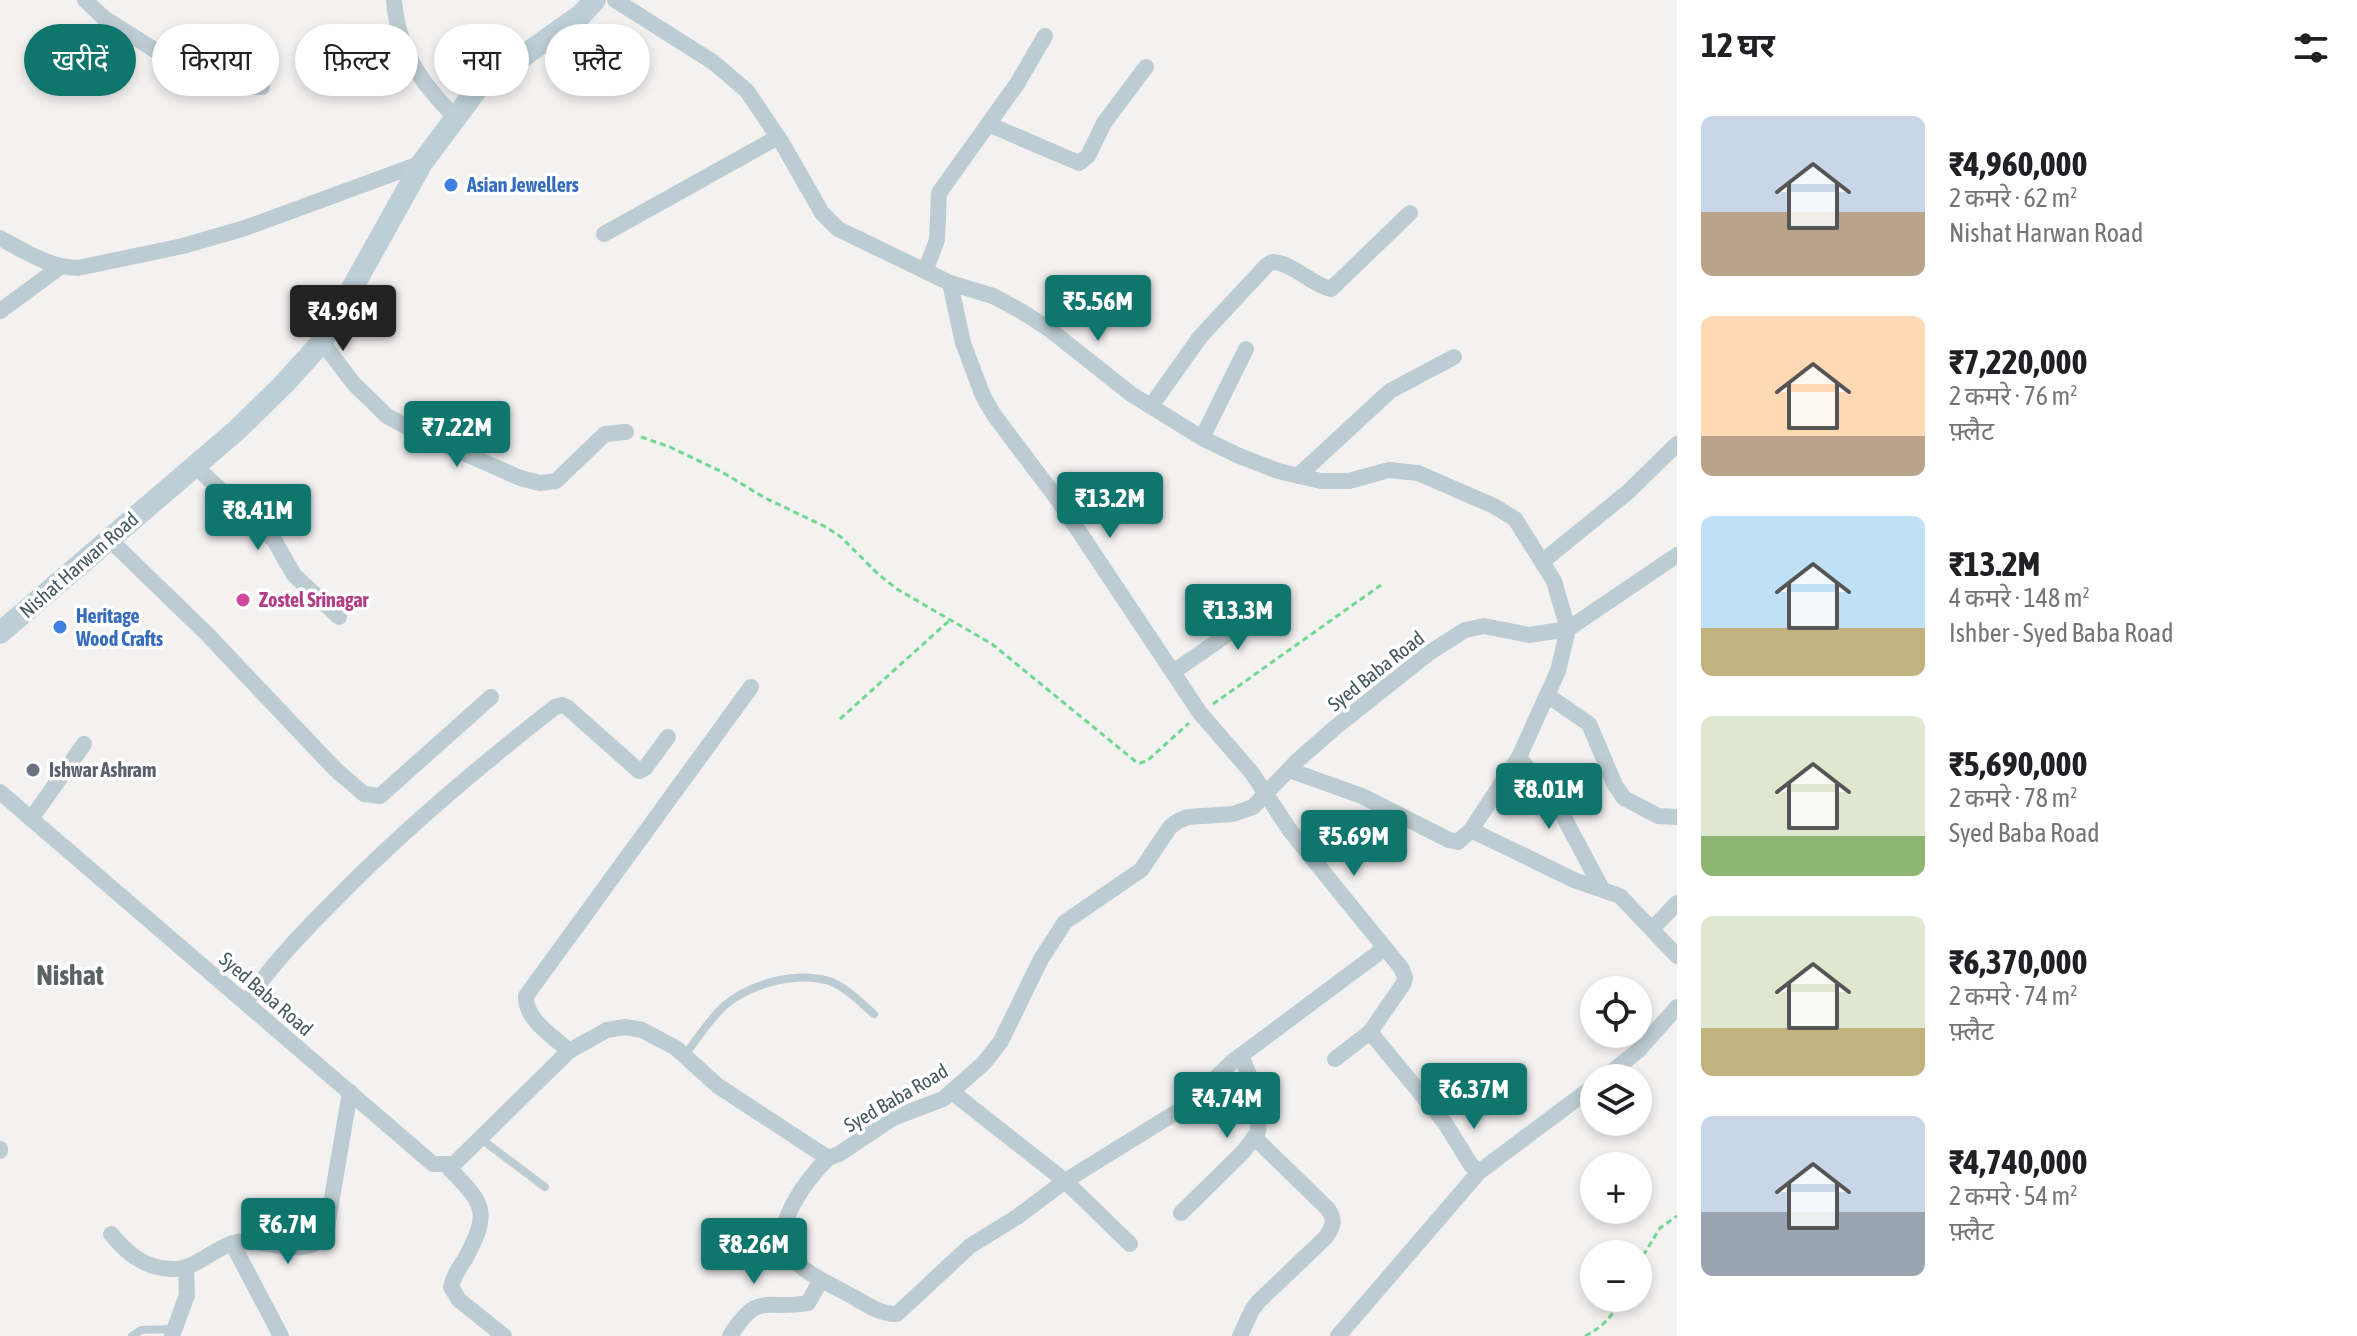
<!DOCTYPE html>
<html lang="hi">
<head>
<meta charset="utf-8">
<style>
	:root { --surface:#fff; --page:#f2f2f2; --text:#202124; --muted:#757577; --accent:#0f766e }
	body { margin:0; font-family:"Asap Condensed","Noto Sans Devanagari",sans-serif; background:var(--page); color:var(--text); height:100vh; display:flex; flex-direction:column; font-size:30px; white-space:nowrap }
	* { box-sizing:border-box; margin:0 }
	p { font-size:26px; color:var(--muted) }
	.icon { flex:none; width:44px; height:44px; fill:none; stroke:currentColor; stroke-width:2; stroke-linecap:round; stroke-linejoin:round }
	.map { position:relative; flex:1; overflow:hidden }
	.details { display:flex; flex-direction:column; background:var(--surface); width:680px }
	.details>* { flex:none }
	.hud { position:absolute; left:24px; top:24px; width:760px; height:72px; display:flex; gap:16px }
	.fabs { position:absolute; left:1580px; top:976px; display:grid; gap:16px }
	.fabs a { display:grid; place-items:center; width:72px; height:72px; border-radius:50%; background:var(--surface); box-shadow:0 4px 12px #0003; font-size:40px }
	.price { position:absolute; translate:-50% -68px; padding:0 18px; border-radius:8px; background:var(--accent); color:#fff; font-size:26px; line-height:52px; filter:drop-shadow(0 2px 4px #0008) }
	.price::after { content:''; position:absolute; left:50%; top:48px; width:24px; height:18px; margin-left:-12px; background:inherit; clip-path:polygon(0 0,100% 0,50% 100%) }
	.price.selected { background:#222; color:#fff }
	ul { padding:0; list-style:none }
	li { display:flex; align-items:center; gap:24px; height:200px; padding:0 24px }
	li span { display:grid; place-items:center; flex:none; width:224px; height:160px; border-radius:12px; color:#555 }
	li>.icon { margin-inline-start:auto }
	span .icon { width:96px; height:96px; fill:#fffc; stroke-width:1 }
	li b { font-size:34px }
	h2 { display:flex; justify-content:space-between; align-items:center; height:96px; padding:0 24px; font-size:34px }
	.tag { padding:0 28px; border-radius:36px; background:var(--surface); box-shadow:0 4px 12px #0003; font-size:28px; line-height:72px }
	.tag.selected { background:var(--accent); color:#fff }
	main { display:flex; flex:1; min-height:0 }
	.map>svg:first-child { display:block }
	.lines { fill:none; stroke-linecap:round; stroke-linejoin:round }
	.path { stroke:#6fd892; stroke-width:3; stroke-dasharray:6 4; stroke-linecap:butt }
	.lane { stroke:#bdccd2; stroke-width:8 }
	.street { stroke:#bdccd2; stroke-width:16 }
	.secondary { stroke:#bdced7; stroke-width:22 }
	.shop-dot { fill:#3f7fe0; stroke:#fff; stroke-width:3 }
	.hotel-dot { fill:#d1479c; stroke:#fff; stroke-width:3 }
	.worship-dot { fill:#6b7280; stroke:#fff; stroke-width:3 }
	.labels { text-anchor:middle; stroke-width:7; stroke-linejoin:round; paint-order:stroke }
	.shop-label { font-size:20px; font-weight:bold; fill:#366cbe; stroke:#fff; text-anchor:start }
	.street-label { font-size:20px; fill:#465961; stroke:#fff }
	.hotel-label { font-size:20px; font-weight:bold; fill:#b23c85; stroke:#fff; text-anchor:start }
	.worship-label { font-size:20px; font-weight:bold; fill:#5b616d; stroke:#fff; text-anchor:start }
	.district-label { font-size:28px; font-weight:bold; fill:#5c6367; stroke:#fff }
</style>
</head>
<body>
<main>
<div class="map">
<svg width="1677" height="1336" viewBox="0 0 1677 1336">
	<rect width="100%" height="100%" fill="#f4f1f1"/>
	<g class="lines">
		<!-- path -->
		<g class="path">
			<polyline points="641,437 670,447 722,472 765,498 824,526 841,537 878,574 897,589 992,644 1135,761 1140,763 1147,761 1189,723"/>
			<polyline points="1213,704 1381,585"/>
			<polyline points="840,719 951,619"/>
			<polyline points="1638,1264 1660,1228 1677,1216"/>
			<path d="M1585,1336C1603,1327 1613,1316 1621,1298"/>
		</g>
		<!-- lane -->
		<g class="lane">
			<path d="M685,1055C697,1039 709,1020 724,1006C749,984 796,971 829,981C846,987 861,1003 874,1014"/>
			<polyline points="481,1139 545,1187"/>
			<polyline points="132,1336 141,1330 174,1329"/>
		</g>
		<!-- street -->
		<g class="street">
			<polyline points="85,0 104,18 196,76 228,86 262,87"/>
			<path d="M394,0C398,51 421,83 456,118"/>
			<polyline points="615,0 713,62 747,91 782,143 822,213 838,229 950,283 993,296 1021,311 1049,329 1131,394 1202,438 1237,455 1278,471 1321,481 1349,481 1389,470 1418,473 1494,506 1515,519 1554,581 1568,629 1558,671 1519,757 1471,830"/>
			<polyline points="988,124 1079,163 1088,156 1104,123 1146,67"/>
			<polyline points="604,234 778,137"/>
			<path d="M0,238C26,252 48,267 78,268L183,246L245,228L422,163"/>
			<polyline points="926,269 937,240 939,193 1017,84 1045,36"/>
			<polyline points="950,283 963,343 983,396 994,415 1058,500 1200,713 1252,773 1291,832 1402,969 1405,978 1404,983 1370,1032 1335,1059"/>
			<polyline points="0,311 60,267"/>
			<polyline points="322,342 354,384 387,416 416,432 520,478 540,483 556,481 605,434 626,432"/>
			<path d="M1151,406L1200,337L1267,265L1272,262C1294,263 1310,284 1331,289L1410,213"/>
			<polyline points="1202,438 1246,349"/>
			<polyline points="194,465 274,540 294,575 339,617"/>
			<polyline points="1298,476 1390,391 1454,357"/>
			<polyline points="109,539 207,634 336,770 364,794 380,796 491,697"/>
			<polyline points="1543,561 1628,492 1677,444"/>
			<polyline points="1173,672 1280,598"/>
			<polyline points="1547,695 1589,724 1615,785 1624,798 1658,816 1677,817"/>
			<polyline points="1519,757 1561,812 1602,889"/>
			<polyline points="1289,770 1362,796 1449,840 1458,842 1471,830 1574,880 1620,896 1677,956"/>
			<polyline points="0,792 433,1164 454,1164 569,1051 607,1030 625,1027 642,1030 676,1048 718,1086 828,1158 839,1154 893,1118 943,1099 984,1063 1001,1041 1041,959 1065,922 1141,870 1170,827 1178,821 1188,817 1233,814 1253,807 1298,760 1337,726 1429,653 1465,630 1484,626 1529,635 1568,629 1677,555"/>
			<polyline points="31,819 84,744"/>
			<polyline points="1652,929 1677,903"/>
			<path d="M246,1002C271,965 302,933 334,901C403,830 477,768 555,707L562,705L568,708L639,771L645,768L668,737"/>
			<polyline points="1370,1032 1445,1123 1471,1165 1479,1172 1594,1086"/>
			<path d="M569,1051C553,1036 525,1020 526,996L751,687"/>
			<polyline points="1604,1078 1639,1050 1677,1007"/>
			<polyline points="952,1092 1065,1181 1130,1244"/>
			<polyline points="0,1149 0,1151"/>
			<path d="M828,1158C810,1176 767,1229 789,1255C803,1272 827,1283 846,1293C862,1301 879,1315 897,1314L970,1246L1017,1217L1065,1181L1188,1105L1232,1062L1385,948"/>
			<path d="M447,1166C483,1203 492,1210 465,1259C459,1268 453,1277 451,1287L459,1300L504,1336"/>
			<polyline points="1181,1213 1243,1152 1258,1132 1260,1100 1241,1056"/>
			<path d="M111,1234C128,1254 144,1268 172,1269C199,1270 218,1241 246,1241C270,1242 311,1259 326,1233L350,1092"/>
			<polyline points="232,1243 281,1336"/>
			<polyline points="172,1336 187,1295 186,1267"/>
			<path d="M730,1336C759,1290 765,1311 808,1303L821,1280"/>
			<path d="M1240,1336L1252,1310L1259,1301L1325,1238C1333,1227 1336,1221 1328,1209L1255,1138"/>
			<polyline points="1338,1336 1479,1172"/>
		</g>
		<!-- secondary -->
		<polyline class="secondary" points="0,633 237,430 284,384 322,342 422,163 478,88 581,15 595,0"/>
	</g>
	<!-- markers -->
	<g class="shop-dot">
		<circle cx="451" cy="185" r="8"/>
		<circle cx="60" cy="627" r="8"/>
	</g>
	<circle class="hotel-dot" cx="243" cy="600" r="8"/>
	<circle class="worship-dot" cx="33" cy="770" r="8"/>
	<g class="labels">
		<!-- shop labels -->
		<g class="shop-label">
			<text x="467" y="192">Asian Jewellers</text>
			<text x="76" y="623">Heritage<tspan x="76" dy="23">Wood Crafts</tspan></text>
		</g>
		<!-- street labels -->
		<g class="street-label">
			<text transform="translate(79 565) rotate(-41)" y="7">Nishat Harwan Road</text>
			<text transform="translate(1376 671) rotate(-38)" y="7">Syed Baba Road</text>
			<text transform="translate(266 994) rotate(41)" y="7">Syed Baba Road</text>
			<text transform="translate(896 1098) rotate(-30)" y="7">Syed Baba Road</text>
		</g>
		<!-- hotel labels -->
		<g class="hotel-label">
			<text x="259" y="607">Zostel Srinagar</text>
		</g>
		<!-- worship labels -->
		<g class="worship-label">
			<text x="49" y="777">Ishwar Ashram</text>
		</g>
		<!-- district labels -->
		<g class="district-label">
			<text x="70" y="985">Nishat</text>
		</g>
	</g>
</svg>
<div class="fabs">
<a><svg class="icon" aria-label="locate" viewBox="0 0 24 24"><circle cx="12" cy="12" r="6"/><path d="M12 2v4M12 18v4M2 12h4M18 12h4"/></svg></a>
<a><svg class="icon" aria-label="layers" viewBox="0 0 24 24"><path d="M12 4l9 5-9 5-9-5zM3 14l9 5 9-5"/></svg></a>
<a>+</a>
<a>−</a>
</div>
<b class="price" style="left:1098px;top:343px">₹5.56M</b>
<b class="price selected" style="left:343px;top:353px">₹4.96M</b>
<b class="price" style="left:457px;top:469px">₹7.22M</b>
<b class="price" style="left:1110px;top:540px">₹13.2M</b>
<b class="price" style="left:258px;top:552px">₹8.41M</b>
<b class="price" style="left:1238px;top:652px">₹13.3M</b>
<b class="price" style="left:1549px;top:831px">₹8.01M</b>
<b class="price" style="left:1354px;top:878px">₹5.69M</b>
<b class="price" style="left:1474px;top:1131px">₹6.37M</b>
<b class="price" style="left:1227px;top:1140px">₹4.74M</b>
<b class="price" style="left:288px;top:1266px">₹6.7M</b>
<b class="price" style="left:754px;top:1286px">₹8.26M</b>
<div class="hud">
<a class="tag selected">खरीदें</a>
<a class="tag">किराया</a>
<a class="tag">फ़िल्टर</a>
<a class="tag">नया</a>
<a class="tag">फ़्लैट</a>
</div>
</div>
<section class="details">
<h2>12 घर<svg class="icon" aria-label="filters" viewBox="0 0 24 24"><path d="M4 7h16M4 17h16"/><circle cx="9" cy="7" r="2"/><circle cx="15" cy="17" r="2"/></svg></h2>
<ul>
<li><span style="background:linear-gradient(#c9d6e8 60%,#b9a48a 0)"><svg class="icon" aria-label="home" viewBox="0 0 24 24"><path d="M3 11l9-7 9 7M6 9v11h12V9"/></svg></span><div><b>₹4,960,000</b><p>2 कमरे · 62 m²</p><p>Nishat Harwan Road</p></div></li>
<li><span style="background:linear-gradient(#ffd9b3 75%,#b9a48a 0)"><svg class="icon" aria-label="home" viewBox="0 0 24 24"><path d="M3 11l9-7 9 7M6 9v11h12V9"/></svg></span><div><b>₹7,220,000</b><p>2 कमरे · 76 m²</p><p>फ़्लैट</p></div></li>
<li><span style="background:linear-gradient(#bfe0f5 70%,#c2b280 0)"><svg class="icon" aria-label="home" viewBox="0 0 24 24"><path d="M3 11l9-7 9 7M6 9v11h12V9"/></svg></span><div><b>₹13.2M</b><p>4 कमरे · 148 m²</p><p>Ishber - Syed Baba Road</p></div></li>
<li><span style="background:linear-gradient(#dfe7d0 75%,#8fb573 0)"><svg class="icon" aria-label="home" viewBox="0 0 24 24"><path d="M3 11l9-7 9 7M6 9v11h12V9"/></svg></span><div><b>₹5,690,000</b><p>2 कमरे · 78 m²</p><p>Syed Baba Road</p></div></li>
<li><span style="background:linear-gradient(#dfe7d0 70%,#c2b280 0)"><svg class="icon" aria-label="home" viewBox="0 0 24 24"><path d="M3 11l9-7 9 7M6 9v11h12V9"/></svg></span><div><b>₹6,370,000</b><p>2 कमरे · 74 m²</p><p>फ़्लैट</p></div></li>
<li><span style="background:linear-gradient(#c9d6e8 60%,#9aa5b1 0)"><svg class="icon" aria-label="home" viewBox="0 0 24 24"><path d="M3 11l9-7 9 7M6 9v11h12V9"/></svg></span><div><b>₹4,740,000</b><p>2 कमरे · 54 m²</p><p>फ़्लैट</p></div></li>
</ul>
</section>
</main>
</body>
</html>
